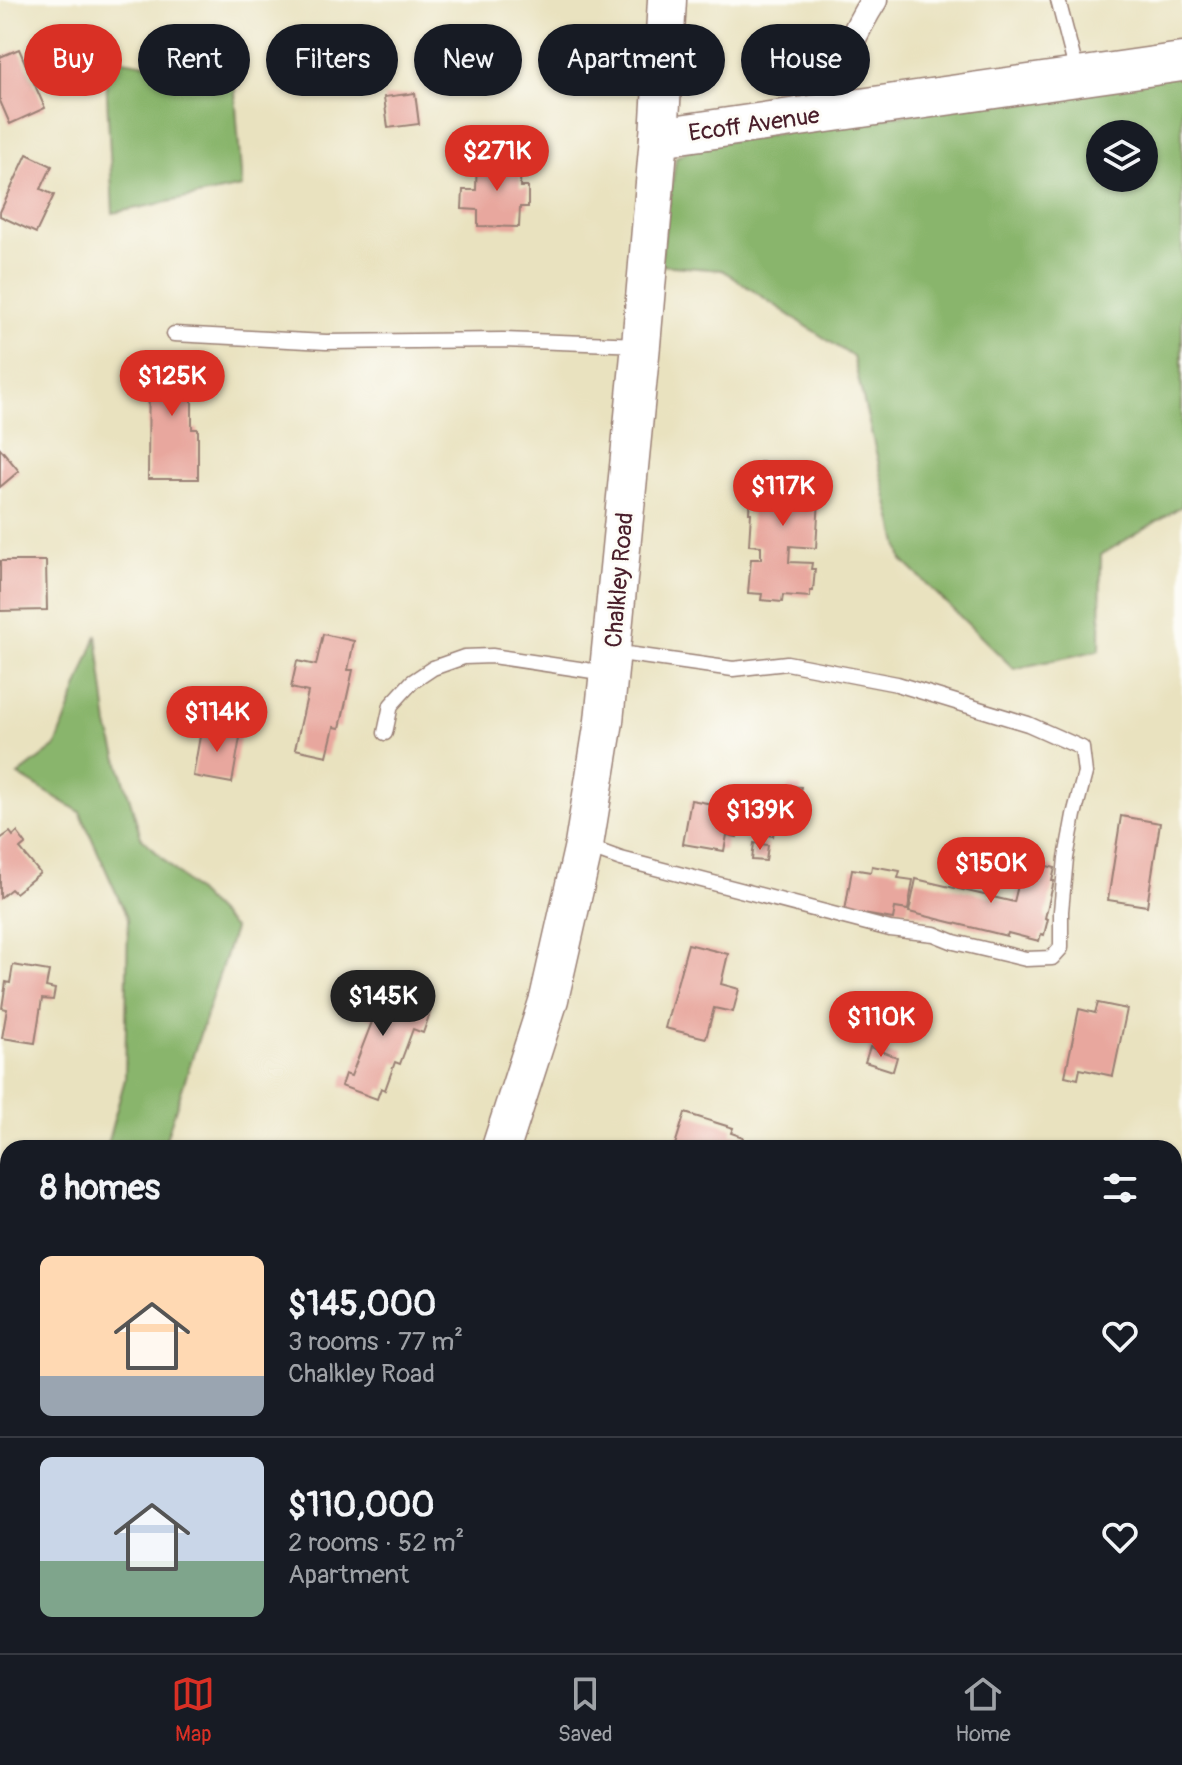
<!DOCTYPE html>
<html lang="en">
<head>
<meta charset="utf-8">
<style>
	:root { --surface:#171b24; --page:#242831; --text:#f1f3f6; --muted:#9ea1a6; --line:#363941; --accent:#d93025 }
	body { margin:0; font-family:Pangolin,sans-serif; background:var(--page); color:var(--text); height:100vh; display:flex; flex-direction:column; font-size:30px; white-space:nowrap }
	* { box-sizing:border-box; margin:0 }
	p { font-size:26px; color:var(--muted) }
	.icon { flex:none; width:44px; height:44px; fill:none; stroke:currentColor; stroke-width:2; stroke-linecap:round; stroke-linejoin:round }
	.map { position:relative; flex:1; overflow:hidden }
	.sheet { position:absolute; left:0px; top:1140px; width:1182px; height:514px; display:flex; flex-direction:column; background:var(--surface); border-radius:24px 24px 0 0; box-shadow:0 2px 6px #0004 }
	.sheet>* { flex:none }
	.hud { position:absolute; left:24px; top:24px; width:1134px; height:72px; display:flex; gap:16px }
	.tools { position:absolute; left:1086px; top:120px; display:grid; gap:16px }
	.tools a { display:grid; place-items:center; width:72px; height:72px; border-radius:50%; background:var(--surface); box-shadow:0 2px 6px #0004; font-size:40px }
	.price { position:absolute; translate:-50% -68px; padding:0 18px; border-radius:28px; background:var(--accent); color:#fff; font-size:26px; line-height:52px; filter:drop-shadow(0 2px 4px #0008) }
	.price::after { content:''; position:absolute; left:50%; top:48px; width:24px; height:18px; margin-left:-12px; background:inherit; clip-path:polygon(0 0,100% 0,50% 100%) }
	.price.active { background:#222; color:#fff }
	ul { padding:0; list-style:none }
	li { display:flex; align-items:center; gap:24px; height:200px; padding:0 40px }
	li+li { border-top:2px solid var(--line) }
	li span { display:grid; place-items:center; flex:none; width:224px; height:160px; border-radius:12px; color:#555 }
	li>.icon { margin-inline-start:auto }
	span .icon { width:96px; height:96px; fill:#fffc; stroke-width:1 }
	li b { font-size:34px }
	h2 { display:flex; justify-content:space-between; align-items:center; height:96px; padding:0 40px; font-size:34px }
	.pill { padding:0 28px; border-radius:36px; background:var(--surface); box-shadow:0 2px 6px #0004; font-size:28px; line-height:72px }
	.pill.active { background:var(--accent); color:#fff }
	.tab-bar { display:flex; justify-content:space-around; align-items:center; height:112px; border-top:2px solid var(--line); background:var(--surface); font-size:22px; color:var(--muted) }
	.tab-bar a { display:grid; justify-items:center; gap:4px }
	.tab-bar .active { color:var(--accent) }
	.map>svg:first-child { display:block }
	.forest { fill:#89b56c; stroke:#6a6a4c; stroke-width:2; fill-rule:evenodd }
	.building { fill:#e8a79e }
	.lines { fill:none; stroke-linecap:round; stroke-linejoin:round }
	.lane-casing { stroke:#9a8075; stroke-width:17 }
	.street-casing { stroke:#9a8075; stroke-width:29 }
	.secondary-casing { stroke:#9a8075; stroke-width:41 }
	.lane { stroke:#fff; stroke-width:14 }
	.street { stroke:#fff; stroke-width:26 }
	.secondary { stroke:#fff; stroke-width:38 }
	.labels { text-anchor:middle; stroke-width:6; stroke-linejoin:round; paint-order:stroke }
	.street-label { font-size:24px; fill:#4a1f2b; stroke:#fdfcf7 }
</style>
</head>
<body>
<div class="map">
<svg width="1182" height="1653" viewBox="0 0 1182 1653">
	<rect width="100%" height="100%" fill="#fdfcf7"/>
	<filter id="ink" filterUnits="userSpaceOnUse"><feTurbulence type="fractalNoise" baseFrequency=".0125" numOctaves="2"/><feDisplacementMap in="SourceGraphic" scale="16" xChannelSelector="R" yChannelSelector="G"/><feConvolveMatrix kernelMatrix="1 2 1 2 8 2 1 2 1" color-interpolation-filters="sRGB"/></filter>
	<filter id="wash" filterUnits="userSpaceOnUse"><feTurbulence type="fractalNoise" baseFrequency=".006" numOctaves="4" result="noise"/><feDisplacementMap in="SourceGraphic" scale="32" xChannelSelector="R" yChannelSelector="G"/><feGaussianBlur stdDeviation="1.8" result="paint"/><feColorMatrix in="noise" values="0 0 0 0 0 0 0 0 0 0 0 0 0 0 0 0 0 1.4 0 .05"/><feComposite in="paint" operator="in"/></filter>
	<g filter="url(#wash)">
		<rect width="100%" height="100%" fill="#e9e2bf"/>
		<!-- forest -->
		<g class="forest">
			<polygon points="105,57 234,79 242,187 113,213"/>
			<path d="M1182,73V506L1101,555L1100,650L1014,669L902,560L853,357L722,270L660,265L676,157L701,145ZM1100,134H1144V178H1100Z"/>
			<polygon points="97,635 108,726 141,837 234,929 163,1148 106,1148 125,1079 128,919 80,812 18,775 56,746"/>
			<polygon points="8,1624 8,1646 320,1646 313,1653 0,1653 0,1627"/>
		</g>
		<g id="blocks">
			<!-- building -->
			<g class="building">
				<polygon points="19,49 45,108 10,124 0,101 0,57"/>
				<polygon points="415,93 419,124 388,128 384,97"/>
				<polygon points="27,154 52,166 41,189 54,195 36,233 0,216 0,212"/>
				<polygon points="477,158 521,159 520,187 528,187 528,207 520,207 519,227 478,226 478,210 462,209 463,190 476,190"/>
				<polygon points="149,356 197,356 197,391 192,391 192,429 198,429 198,479 148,479"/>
				<polygon points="0,448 19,471 0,487"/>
				<polygon points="760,462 821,466 816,548 790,546 789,562 812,563 811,569 815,569 813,591 810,591 810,597 783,595 782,602 761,600 762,594 748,593 751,559 761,559 761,546 749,545 751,513 749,513 750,493 753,494 755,466 760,466"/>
				<polygon points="0,561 46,561 47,610 0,611"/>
				<polygon points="323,634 354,641 348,670 353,670 340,728 334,727 327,756 295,749 308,692 291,688 297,661 316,665"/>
				<polygon points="202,725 241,732 232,783 193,776"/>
				<polygon points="788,786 801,787 794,829 781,827"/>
				<polygon points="691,800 777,816 773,836 739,829 737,837 727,835 724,851 683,844"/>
				<polygon points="1121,816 1160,823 1147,906 1108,900"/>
				<polygon points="10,832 13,836 17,832 26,844 20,849 40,873 15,893 11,889 0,898 0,839"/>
				<polygon points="754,843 768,845 766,861 752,860"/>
				<polygon points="1027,861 1055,868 1052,881 1054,881 1045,918 1048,919 1044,935 1041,934 1039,941 1008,933 1007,936 909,912 916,879 1014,902 1021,873 1024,874"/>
				<polygon points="872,866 900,871 898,878 913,880 908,910 895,908 893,919 845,911 852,869 871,872"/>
				<polygon points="688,944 728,954 721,984 739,989 733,1012 714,1008 706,1038 665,1028"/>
				<polygon points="13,965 49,971 46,987 55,989 53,1000 42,999 35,1043 2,1038 7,1009 2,1008 6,982 10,983"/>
				<polygon points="362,984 431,1010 423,1033 413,1029 400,1064 395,1062 385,1090 381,1088 377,1099 341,1086 345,1074 351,1076 373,1019 352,1012"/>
				<polygon points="1098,1003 1127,1009 1113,1076 1080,1069 1078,1079 1065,1076 1079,1009 1095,1013"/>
				<polygon points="870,1047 897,1057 893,1071 865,1062"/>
				<polygon points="685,1113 733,1128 731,1133 743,1137 740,1148 674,1148"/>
				<polygon points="0,1264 8,1270 8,1312 4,1318 0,1314"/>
				<polygon points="0,1363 8,1363 8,1421 0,1422"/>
				<polygon points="1181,1412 1182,1412 1182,1474 1174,1471 1174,1438"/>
				<polygon points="0,1459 8,1461 8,1518 0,1516"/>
				<polygon points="1174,1618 1182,1620 1182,1630 1176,1653 1166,1653 1146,1647 1144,1653 1110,1653 1112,1646 1174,1646"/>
				<polygon points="453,1646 540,1646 538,1653 451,1653"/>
			</g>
		</g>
	</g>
	<g filter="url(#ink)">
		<use href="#blocks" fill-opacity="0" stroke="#9a8075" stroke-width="2"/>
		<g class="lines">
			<defs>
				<g id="lane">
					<polyline points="1058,0 1078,77"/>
					<polyline points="174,334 326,342 503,340 641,345"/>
					<polyline points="385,733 391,705 412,682 433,668 464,657 492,656 606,673"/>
					<polyline points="585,846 621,859 890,929 934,934 954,942 1026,959 1052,958 1061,948 1061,911 1066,858 1074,815 1085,773 1082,748 1028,724 897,684 787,663 733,669 613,652"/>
				</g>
				<g id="street">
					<path d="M823,115C836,75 851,36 874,0"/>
					<polyline points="1174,1304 1182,1303"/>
					<polyline points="841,1646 862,1653"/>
					<polyline points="986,1653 988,1646"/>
				</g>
				<g id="secondary">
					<polyline points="659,137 1182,62"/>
					<polyline points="501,1148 549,999 584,845 604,721 641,345 659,137 667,0"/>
					<polyline points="339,1653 341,1646"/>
				</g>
			</defs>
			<!-- lane casing -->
			<use href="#lane" class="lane-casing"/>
			<!-- street casing -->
			<use href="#street" class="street-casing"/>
			<!-- secondary casing -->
			<use href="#secondary" class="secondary-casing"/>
			<!-- lane -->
			<use href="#lane" class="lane"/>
			<!-- street -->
			<use href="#street" class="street"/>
			<!-- secondary -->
			<use href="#secondary" class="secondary"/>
		</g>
	</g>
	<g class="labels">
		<!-- street labels -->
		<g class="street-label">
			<text transform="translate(754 124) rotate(-8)" y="8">Ecoff Avenue</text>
			<text transform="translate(619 580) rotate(-85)" y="8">Chalkley Road</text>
		</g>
	</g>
</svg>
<div class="tools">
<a><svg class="icon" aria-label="layers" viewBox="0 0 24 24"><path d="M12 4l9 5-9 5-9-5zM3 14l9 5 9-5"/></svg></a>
</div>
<b class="price" style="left:497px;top:193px">$271K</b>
<b class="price" style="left:172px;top:418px">$125K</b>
<b class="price" style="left:783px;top:528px">$117K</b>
<b class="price" style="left:217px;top:754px">$114K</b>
<b class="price" style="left:760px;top:852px">$139K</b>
<b class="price" style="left:991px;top:905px">$150K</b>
<b class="price active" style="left:383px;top:1038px">$145K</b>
<b class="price" style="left:881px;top:1059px">$110K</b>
<div class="hud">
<a class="pill active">Buy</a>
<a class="pill">Rent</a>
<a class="pill">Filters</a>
<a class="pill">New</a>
<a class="pill">Apartment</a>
<a class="pill">House</a>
</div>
<section class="sheet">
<h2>8 homes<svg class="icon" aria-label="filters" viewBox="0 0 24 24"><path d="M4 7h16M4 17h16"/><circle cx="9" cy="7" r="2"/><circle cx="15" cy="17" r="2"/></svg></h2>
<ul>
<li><span style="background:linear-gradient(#ffd9b3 75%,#9aa5b1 0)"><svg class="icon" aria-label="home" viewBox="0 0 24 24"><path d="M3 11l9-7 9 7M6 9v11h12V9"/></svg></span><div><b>$145,000</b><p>3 rooms · 77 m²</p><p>Chalkley Road</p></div><svg class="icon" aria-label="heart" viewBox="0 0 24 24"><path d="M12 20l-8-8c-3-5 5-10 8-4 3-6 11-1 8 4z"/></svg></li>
<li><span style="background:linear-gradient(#c9d6e8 65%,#7fa58c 0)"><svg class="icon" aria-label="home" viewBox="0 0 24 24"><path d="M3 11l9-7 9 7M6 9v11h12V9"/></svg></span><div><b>$110,000</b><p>2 rooms · 52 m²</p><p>Apartment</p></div><svg class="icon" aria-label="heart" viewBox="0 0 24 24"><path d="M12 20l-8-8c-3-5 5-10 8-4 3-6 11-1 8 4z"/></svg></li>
</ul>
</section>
</div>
<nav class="tab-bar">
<a class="active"><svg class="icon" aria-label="map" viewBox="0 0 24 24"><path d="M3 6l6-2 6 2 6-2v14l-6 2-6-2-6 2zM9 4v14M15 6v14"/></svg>Map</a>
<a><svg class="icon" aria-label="saved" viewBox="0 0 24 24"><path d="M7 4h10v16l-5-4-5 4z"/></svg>Saved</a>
<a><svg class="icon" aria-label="home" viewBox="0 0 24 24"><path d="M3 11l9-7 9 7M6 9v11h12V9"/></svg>Home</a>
</nav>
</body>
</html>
